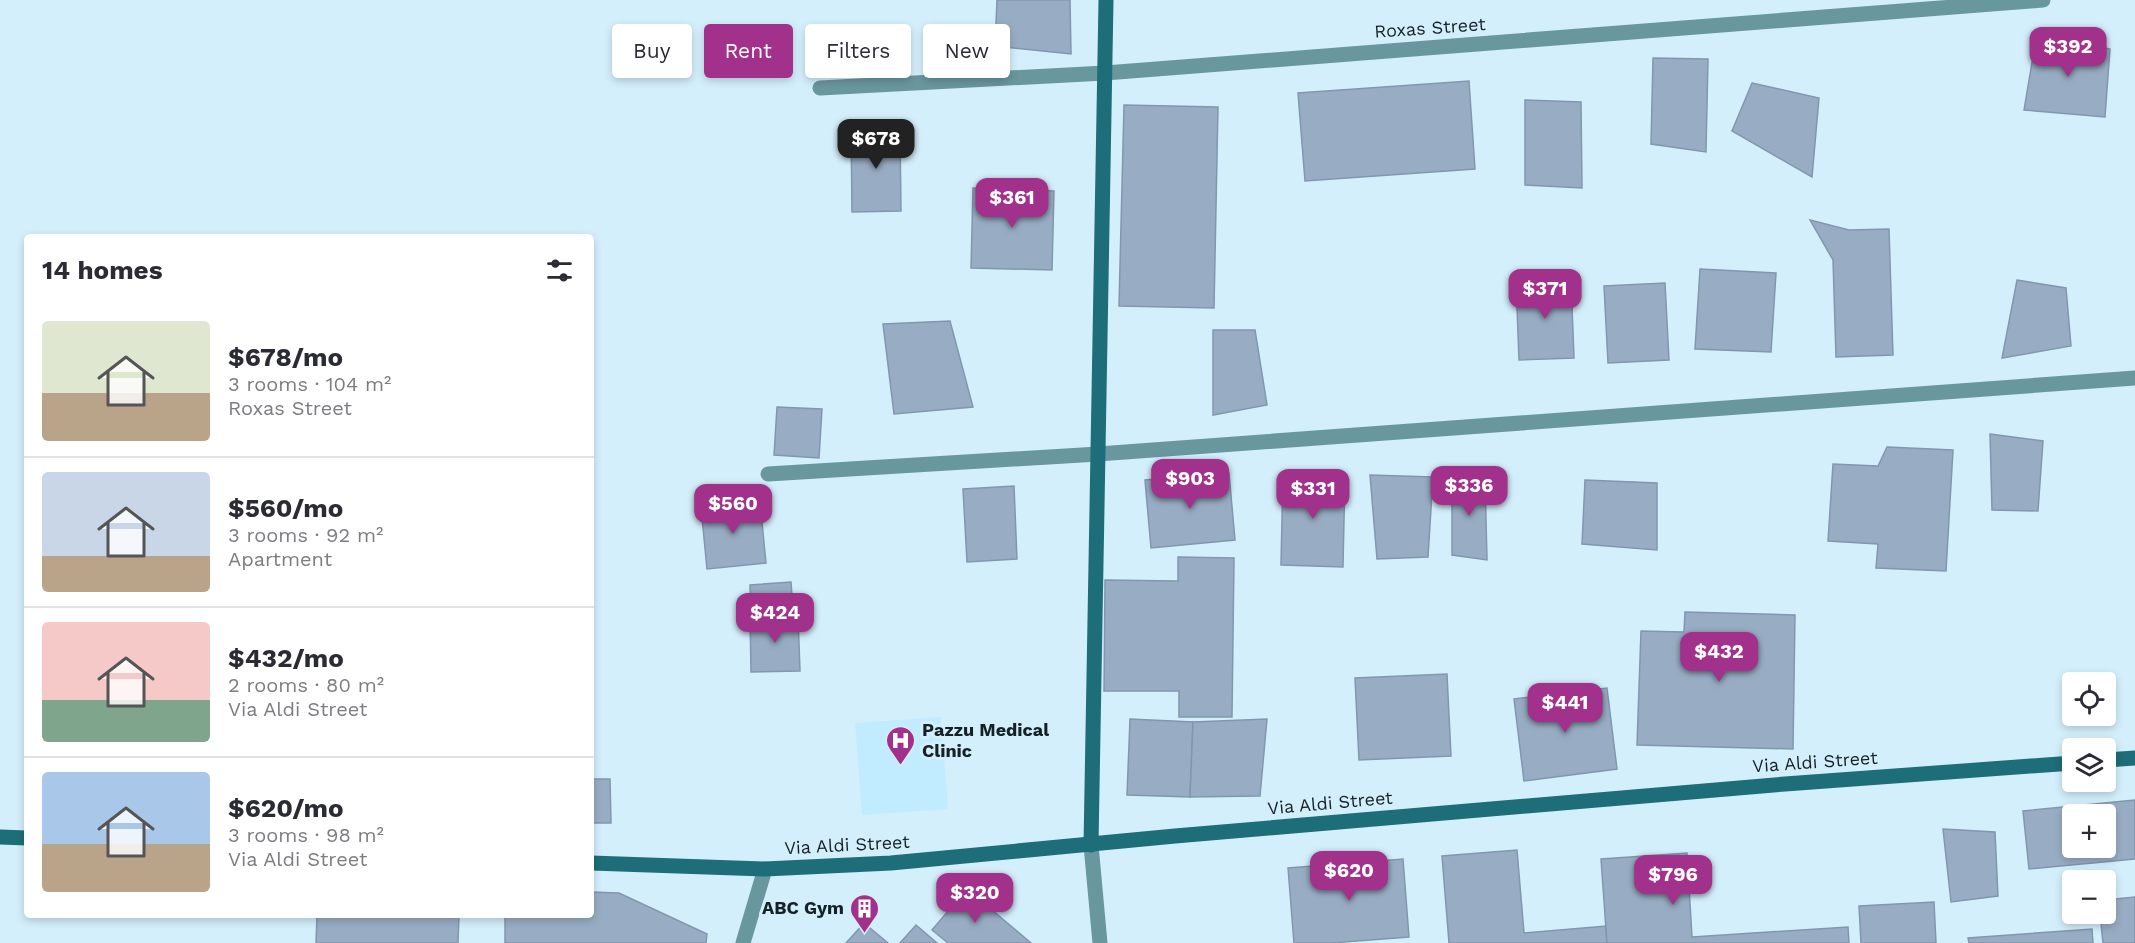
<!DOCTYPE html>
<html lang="en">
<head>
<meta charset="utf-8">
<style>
	:root { --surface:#fff; --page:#f2f2f3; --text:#2b2b33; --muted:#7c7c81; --line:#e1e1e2; --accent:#a2318c }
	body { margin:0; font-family:"Work Sans",sans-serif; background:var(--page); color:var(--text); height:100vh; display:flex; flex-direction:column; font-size:22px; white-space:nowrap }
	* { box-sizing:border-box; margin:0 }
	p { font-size:20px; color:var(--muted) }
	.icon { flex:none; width:33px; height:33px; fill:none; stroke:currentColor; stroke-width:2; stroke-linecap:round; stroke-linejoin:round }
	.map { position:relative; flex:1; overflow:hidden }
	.sheet { position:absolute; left:24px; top:234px; width:570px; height:684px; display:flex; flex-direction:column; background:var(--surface); border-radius:6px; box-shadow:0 3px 9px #0003 }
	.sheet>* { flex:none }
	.guide { position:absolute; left:612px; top:24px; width:570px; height:54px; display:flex; gap:12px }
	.controls { position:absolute; left:2062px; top:672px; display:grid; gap:12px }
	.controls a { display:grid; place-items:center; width:54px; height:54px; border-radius:6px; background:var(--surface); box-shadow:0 3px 9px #0003; font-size:30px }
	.price { position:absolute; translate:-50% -51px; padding:0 14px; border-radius:12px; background:var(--accent); color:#fff; font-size:20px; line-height:39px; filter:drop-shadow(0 2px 3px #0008) }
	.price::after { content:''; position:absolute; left:50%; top:36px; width:18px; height:14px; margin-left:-9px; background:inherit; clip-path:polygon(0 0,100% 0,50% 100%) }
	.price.current { background:#222; color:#fff }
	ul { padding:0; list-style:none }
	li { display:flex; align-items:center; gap:18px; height:150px; padding:0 18px }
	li+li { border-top:2px solid var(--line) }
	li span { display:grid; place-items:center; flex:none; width:168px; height:120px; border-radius:6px; color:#555 }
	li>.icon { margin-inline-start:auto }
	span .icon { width:72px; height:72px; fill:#fffc; stroke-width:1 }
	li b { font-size:26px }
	h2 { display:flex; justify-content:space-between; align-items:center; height:72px; padding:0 18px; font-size:26px }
	.tag { padding:0 21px; border-radius:6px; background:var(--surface); box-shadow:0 3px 9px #0003; font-size:21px; line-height:54px }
	.tag.current { background:var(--accent); color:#fff }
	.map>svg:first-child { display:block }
	.built { fill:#c1ebff }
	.building { fill:#98adc4; stroke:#8297ae; stroke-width:1.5; fill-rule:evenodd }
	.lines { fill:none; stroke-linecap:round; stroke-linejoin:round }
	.street { stroke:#69979e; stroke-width:15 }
	.secondary { stroke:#1d6e78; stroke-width:15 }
	.labels { text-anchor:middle; stroke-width:6; stroke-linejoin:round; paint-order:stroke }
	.street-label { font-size:18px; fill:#152127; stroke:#d4effc }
	.poi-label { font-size:18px; font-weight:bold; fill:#152127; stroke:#d4effc; text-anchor:start }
</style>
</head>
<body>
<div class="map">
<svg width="2135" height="943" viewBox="0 0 2135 943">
	<rect width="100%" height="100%" fill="#d4effc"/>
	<!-- built -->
	<polygon class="built" points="941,717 948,809 862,815 855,723"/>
	<!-- building -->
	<g class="building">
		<polygon points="997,0 1070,0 1071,54 995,46"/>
		<polygon points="2037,33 2110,49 2105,117 2024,110"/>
		<polygon points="1653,58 1708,59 1706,152 1651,144"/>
		<polygon points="1469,81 1475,169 1305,181 1298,93"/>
		<polygon points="1752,83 1819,98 1812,177 1732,131"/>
		<polygon points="1525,100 1581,102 1582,188 1525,185"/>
		<polygon points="1124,105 1218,107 1214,308 1119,306"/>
		<polygon points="900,128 901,211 852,212 851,129"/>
		<polygon points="973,188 1054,191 1052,270 971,268"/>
		<polygon points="1810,220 1849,230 1889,229 1893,355 1836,357 1833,260"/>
		<polygon points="1700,269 1776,273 1771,352 1695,349"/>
		<polygon points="1571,280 1574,358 1519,360 1516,281"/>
		<polygon points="2017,280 2066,288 2071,346 2002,358"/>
		<polygon points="1665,283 1669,360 1608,363 1604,286"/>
		<polygon points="950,321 973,407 894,414 883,324"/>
		<polygon points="1213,330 1255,330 1267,405 1213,415"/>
		<polygon points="777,407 822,409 819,458 774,455"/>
		<polygon points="1990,434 2043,441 2038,511 1992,510"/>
		<polygon points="1887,447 1953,450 1946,571 1876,568 1878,544 1828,541 1833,464 1878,466"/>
		<polygon points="1283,472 1345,474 1343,567 1281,565"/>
		<polygon points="1229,473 1235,540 1151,548 1145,480"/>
		<polygon points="1370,475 1433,477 1428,557 1377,559"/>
		<polygon points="1452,475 1485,477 1487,560 1452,555"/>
		<polygon points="1585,480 1657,483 1657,550 1582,544"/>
		<polygon points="1014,486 1017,559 967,562 963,489"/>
		<polygon points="760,502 766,563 707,569 701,507"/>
		<polygon points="1178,557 1234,558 1232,717 1179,717 1179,691 1104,691 1105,580 1178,581"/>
		<polygon points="791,582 793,608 751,612 750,585"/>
		<polygon points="1685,612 1795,615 1793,749 1637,745 1641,631 1684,632"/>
		<polygon points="798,615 800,671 751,672 750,617"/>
		<polygon points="1447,674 1451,756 1359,760 1355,678"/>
		<polygon points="1607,688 1617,769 1524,781 1514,699"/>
		<polygon points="1130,719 1193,722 1190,797 1127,795"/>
		<polygon points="1267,719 1260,796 1190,797 1193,722"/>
		<polygon points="591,779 610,779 611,823 591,823"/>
		<path d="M2135,800V859L2029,869L2023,811ZM2073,814H2106V848H2073Z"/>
		<polygon points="1943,829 1995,832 1998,896 1951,902"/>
		<polygon points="1517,850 1524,933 1606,926 1607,943 1449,943 1442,856"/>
		<polygon points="1687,853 1692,937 1848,927 1849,943 1607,943 1601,859"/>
		<polygon points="1403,859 1409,937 1331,943 1294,943 1288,868"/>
		<polygon points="967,889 1031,943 948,943 932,930"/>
		<polygon points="591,892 619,893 707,934 706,943 505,943 505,915 591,915"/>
		<polygon points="2135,897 2135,943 2103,943 2100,914 2106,914 2106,900"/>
		<polygon points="1934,902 1936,943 1861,943 1859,906"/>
		<polygon points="317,915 459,915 458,943 316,943"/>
		<polygon points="864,923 888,943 846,943"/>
		<polygon points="916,925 937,943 900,943"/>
		<polygon points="2092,929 2093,943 1969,943 1968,938"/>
	</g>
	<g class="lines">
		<!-- street -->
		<g class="street">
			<polyline points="820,88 1105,73 2043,0"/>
			<polyline points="768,474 1098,454 2135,378"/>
			<polyline points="1091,845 1100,943"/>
			<polyline points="743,943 765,869"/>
		</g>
		<!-- secondary -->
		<g class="secondary">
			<polyline points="2106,760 2135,758"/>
			<polyline points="0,837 27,838"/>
			<polyline points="1091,845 1106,0"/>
			<polyline points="591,863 765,869 891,863 1175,836 1785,784 2073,763"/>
		</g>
	</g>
	<!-- icons -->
	<defs>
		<symbol id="hospital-pin" viewBox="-11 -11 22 30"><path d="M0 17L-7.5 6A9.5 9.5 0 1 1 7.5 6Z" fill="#a2318c" stroke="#d4effc"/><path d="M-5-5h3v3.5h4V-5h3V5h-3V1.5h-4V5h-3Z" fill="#fff"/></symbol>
		<symbol id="building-pin" viewBox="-11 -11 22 30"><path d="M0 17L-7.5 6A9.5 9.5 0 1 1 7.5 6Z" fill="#a2318c" stroke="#d4effc"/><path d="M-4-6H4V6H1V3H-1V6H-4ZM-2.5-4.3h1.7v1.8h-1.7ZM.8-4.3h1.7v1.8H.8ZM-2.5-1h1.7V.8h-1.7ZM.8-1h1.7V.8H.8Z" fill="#fff"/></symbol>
	</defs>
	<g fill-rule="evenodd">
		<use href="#hospital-pin" x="884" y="724" width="33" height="45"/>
		<use href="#building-pin" x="848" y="892" width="33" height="45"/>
	</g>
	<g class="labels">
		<!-- street labels -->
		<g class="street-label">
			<text transform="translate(1430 28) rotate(-4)" y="6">Roxas Street</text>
			<text transform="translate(1815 762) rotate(-4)" y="6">Via Aldi Street</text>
			<text transform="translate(1330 803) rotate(-5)" y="6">Via Aldi Street</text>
			<text transform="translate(847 845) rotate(-3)" y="6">Via Aldi Street</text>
		</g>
		<!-- poi labels -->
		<g class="poi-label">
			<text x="922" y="736">Pazzu Medical<tspan x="922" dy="21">Clinic</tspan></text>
			<text x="844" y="914" text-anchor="end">ABC Gym</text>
		</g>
	</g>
</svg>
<div class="controls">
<a><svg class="icon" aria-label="locate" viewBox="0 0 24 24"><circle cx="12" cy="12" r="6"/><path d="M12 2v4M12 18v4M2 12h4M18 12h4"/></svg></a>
<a><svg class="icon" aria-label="layers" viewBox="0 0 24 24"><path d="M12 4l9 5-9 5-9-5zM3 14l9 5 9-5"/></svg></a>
<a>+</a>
<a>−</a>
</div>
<b class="price" style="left:2068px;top:78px">$392</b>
<b class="price current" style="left:876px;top:170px">$678</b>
<b class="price" style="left:1012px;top:229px">$361</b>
<b class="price" style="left:1545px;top:320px">$371</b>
<b class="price" style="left:1190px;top:510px">$903</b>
<b class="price" style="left:1469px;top:517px">$336</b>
<b class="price" style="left:1313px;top:520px">$331</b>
<b class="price" style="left:733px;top:535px">$560</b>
<b class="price" style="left:775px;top:644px">$424</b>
<b class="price" style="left:1719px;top:683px">$432</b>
<b class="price" style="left:1565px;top:734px">$441</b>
<b class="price" style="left:1349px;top:902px">$620</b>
<b class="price" style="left:1673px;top:906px">$796</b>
<b class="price" style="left:975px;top:924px">$320</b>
<div class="guide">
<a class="tag">Buy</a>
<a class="tag current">Rent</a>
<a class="tag">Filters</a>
<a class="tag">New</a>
</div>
<section class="sheet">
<h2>14 homes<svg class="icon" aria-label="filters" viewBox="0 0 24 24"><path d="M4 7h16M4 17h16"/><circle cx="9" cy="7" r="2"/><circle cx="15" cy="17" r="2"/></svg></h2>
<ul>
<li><span style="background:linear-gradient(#dfe7d0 60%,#b9a48a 0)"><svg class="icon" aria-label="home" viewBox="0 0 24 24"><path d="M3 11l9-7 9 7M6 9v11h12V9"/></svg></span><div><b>$678/mo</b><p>3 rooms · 104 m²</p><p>Roxas Street</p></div></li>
<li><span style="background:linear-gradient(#c9d6e8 70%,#b9a48a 0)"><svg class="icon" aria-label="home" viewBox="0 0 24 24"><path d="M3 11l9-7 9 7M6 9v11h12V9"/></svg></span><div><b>$560/mo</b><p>3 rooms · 92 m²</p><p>Apartment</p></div></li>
<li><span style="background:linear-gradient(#f6c9c9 65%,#7fa58c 0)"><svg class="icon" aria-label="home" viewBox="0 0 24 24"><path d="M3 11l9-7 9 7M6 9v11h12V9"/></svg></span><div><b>$432/mo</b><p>2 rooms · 80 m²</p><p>Via Aldi Street</p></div></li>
<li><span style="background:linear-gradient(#a9c7e8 60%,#b9a48a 0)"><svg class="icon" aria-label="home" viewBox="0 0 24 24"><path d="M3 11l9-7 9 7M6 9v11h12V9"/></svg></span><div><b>$620/mo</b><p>3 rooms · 98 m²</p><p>Via Aldi Street</p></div></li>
</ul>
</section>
</div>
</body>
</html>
